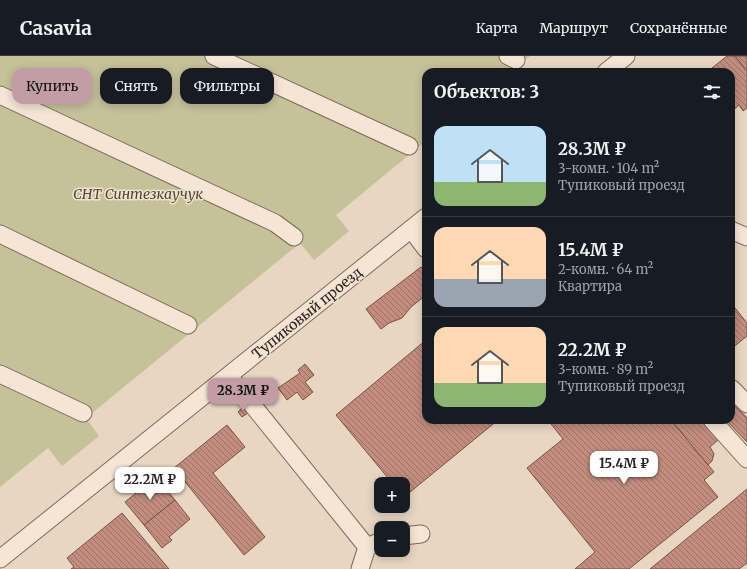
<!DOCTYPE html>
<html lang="ru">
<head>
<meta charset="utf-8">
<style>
	:root { --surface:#171b24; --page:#20242c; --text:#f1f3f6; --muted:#9ea1a6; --line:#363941; --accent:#c29da6 }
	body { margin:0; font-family:Merriweather,serif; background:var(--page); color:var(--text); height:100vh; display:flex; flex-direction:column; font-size:15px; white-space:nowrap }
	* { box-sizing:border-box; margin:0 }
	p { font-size:13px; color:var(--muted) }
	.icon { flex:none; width:22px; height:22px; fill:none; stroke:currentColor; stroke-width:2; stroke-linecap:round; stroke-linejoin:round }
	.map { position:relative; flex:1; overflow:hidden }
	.side { position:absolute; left:422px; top:12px; width:313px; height:356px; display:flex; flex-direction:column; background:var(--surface); border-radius:12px; box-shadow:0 2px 10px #0003 }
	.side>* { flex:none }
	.hud { position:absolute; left:12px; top:12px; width:350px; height:36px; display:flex; gap:8px }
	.fabs { position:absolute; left:374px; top:421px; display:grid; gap:8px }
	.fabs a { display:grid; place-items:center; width:36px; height:36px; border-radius:8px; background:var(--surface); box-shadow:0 2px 10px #0003; font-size:20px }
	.price { position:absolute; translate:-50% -34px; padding:0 9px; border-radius:8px; background:#fff; color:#222; font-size:13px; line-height:26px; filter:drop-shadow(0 1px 2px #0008) }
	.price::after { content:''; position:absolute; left:50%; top:24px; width:12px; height:9px; margin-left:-6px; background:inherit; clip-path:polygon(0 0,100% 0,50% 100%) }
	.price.on { background:var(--accent); color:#111 }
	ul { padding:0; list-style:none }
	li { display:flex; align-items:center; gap:12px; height:100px; padding:0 12px }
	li+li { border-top:1px solid var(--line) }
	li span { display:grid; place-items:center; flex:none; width:112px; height:80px; border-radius:12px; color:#555 }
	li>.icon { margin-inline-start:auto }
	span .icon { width:48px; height:48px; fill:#fffc; stroke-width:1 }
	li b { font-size:17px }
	h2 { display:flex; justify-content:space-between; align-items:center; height:48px; padding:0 12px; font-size:17px }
	.pill { padding:0 14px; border-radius:12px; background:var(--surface); box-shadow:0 2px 10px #0003; font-size:14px; line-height:36px }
	.pill.on { background:var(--accent); color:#111 }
	header { display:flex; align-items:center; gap:24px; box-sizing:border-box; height:56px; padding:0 20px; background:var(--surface); border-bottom:1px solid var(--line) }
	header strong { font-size:19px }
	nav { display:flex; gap:22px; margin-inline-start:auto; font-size:14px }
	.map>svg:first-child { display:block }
	.garden { fill:#c5c199 }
	.building { fill:url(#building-back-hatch); stroke:#7c5145 }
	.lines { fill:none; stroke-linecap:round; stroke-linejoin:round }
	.minor-casing { stroke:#80695c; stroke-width:19 }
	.minor { stroke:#f4e5d5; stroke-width:17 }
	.labels { text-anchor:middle; stroke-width:3; stroke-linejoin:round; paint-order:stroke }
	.park-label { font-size:14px; font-style:italic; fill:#4a4c28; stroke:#f0e2d2 }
	.street-label { font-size:14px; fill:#32241f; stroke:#f0e2d2 }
</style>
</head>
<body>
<header>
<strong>Casavia</strong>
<nav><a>Карта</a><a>Маршрут</a><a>Сохранённые</a></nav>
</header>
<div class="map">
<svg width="747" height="513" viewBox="0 0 747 513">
	<defs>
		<pattern id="building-back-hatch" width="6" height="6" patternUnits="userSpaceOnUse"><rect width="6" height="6" fill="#c28d7e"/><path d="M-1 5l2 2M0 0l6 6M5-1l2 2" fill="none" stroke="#9e7367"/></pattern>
	</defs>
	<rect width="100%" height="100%" fill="#e8d6c3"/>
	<!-- garden -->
	<polygon class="garden" points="0,0 530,0 510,16 426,16 426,85 336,159 349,175 314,204 300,187 86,362 99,380 62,410 48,392 0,431"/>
	<!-- building -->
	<g class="building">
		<polygon points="727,0 735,0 747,15 747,52 743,55 739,49 731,56 731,16 707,16"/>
		<polygon points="735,0 747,0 747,15"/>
		<polygon points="421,211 426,217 426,239 411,251 402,262 389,267 381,273 366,253"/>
		<polygon points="731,247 747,267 747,280 731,293"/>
		<polygon points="426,284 426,364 498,364 404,441 403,428 393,428 336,359"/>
		<polygon points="305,308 314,319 305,326 313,336 303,344 297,336 287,344 278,332 300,317 298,314"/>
		<polygon points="731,345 747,362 747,386 726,364 731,364"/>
		<polygon points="243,351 248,357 242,361 238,356"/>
		<polygon points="548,364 671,364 714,416 704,424 718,441 629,513 575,513 595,496 527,412 563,383"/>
		<polygon points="671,364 703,364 719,383 710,391 714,398 712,405 708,409"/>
		<polygon points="227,369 245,391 213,417 265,481 244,499 174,412"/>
		<polygon points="156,421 175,444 144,469 125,446"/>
		<polygon points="747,433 747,507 739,513 650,513"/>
		<polygon points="175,444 190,463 169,481 172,484 162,492 144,469"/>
		<polygon points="122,457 169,513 71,513 74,511 67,502"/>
	</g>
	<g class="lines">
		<defs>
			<g id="minor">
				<polyline points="214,0 409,90"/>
				<polyline points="508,0 516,4"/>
				<polyline points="606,16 626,0"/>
				<polyline points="0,39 275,167 294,181"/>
				<polyline points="411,173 426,193"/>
				<polyline points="731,174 747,181"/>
				<polyline points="0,178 188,269"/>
				<polyline points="0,318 83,357"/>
				<polyline points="229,320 367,491"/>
				<polyline points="731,332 747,348"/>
				<polyline points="712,364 747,403"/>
				<polyline points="403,480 421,478"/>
				<polyline points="0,503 426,161"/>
				<polyline points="360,513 367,491 381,485"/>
			</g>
		</defs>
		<!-- minor casing -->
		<use href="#minor" class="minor-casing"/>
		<!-- minor -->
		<use href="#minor" class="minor"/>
	</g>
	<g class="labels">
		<!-- park labels -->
		<g class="park-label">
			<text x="138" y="143">СНТ Синтезкаучук</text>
		</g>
		<!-- street labels -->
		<g class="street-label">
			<text transform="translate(307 257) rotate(-39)" y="5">Тупиковый проезд</text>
		</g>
	</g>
</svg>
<div class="fabs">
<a>+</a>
<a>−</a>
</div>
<b class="price on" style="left:243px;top:356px">28.3M ₽</b>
<b class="price" style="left:624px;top:429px">15.4M ₽</b>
<b class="price" style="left:150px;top:445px">22.2M ₽</b>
<div class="hud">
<a class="pill on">Купить</a>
<a class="pill">Снять</a>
<a class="pill">Фильтры</a>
</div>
<section class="side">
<h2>Объектов: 3<svg class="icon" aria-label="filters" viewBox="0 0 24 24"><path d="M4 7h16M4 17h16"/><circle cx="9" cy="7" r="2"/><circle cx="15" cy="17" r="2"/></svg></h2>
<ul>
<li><span style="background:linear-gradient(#bfe0f5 70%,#8fb573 0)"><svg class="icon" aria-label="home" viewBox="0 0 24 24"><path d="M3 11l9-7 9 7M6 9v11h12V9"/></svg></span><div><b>28.3M ₽</b><p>3-комн. · 104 m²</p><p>Тупиковый проезд</p></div></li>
<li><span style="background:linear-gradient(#ffd9b3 65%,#9aa5b1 0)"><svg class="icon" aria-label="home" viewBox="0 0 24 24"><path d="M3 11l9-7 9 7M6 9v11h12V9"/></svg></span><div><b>15.4M ₽</b><p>2-комн. · 64 m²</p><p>Квартира</p></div></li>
<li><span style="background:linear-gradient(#ffd9b3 70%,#8fb573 0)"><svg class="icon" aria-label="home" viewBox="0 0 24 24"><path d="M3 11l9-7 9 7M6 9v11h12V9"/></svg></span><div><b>22.2M ₽</b><p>3-комн. · 89 m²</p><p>Тупиковый проезд</p></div></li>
</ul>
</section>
</div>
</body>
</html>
